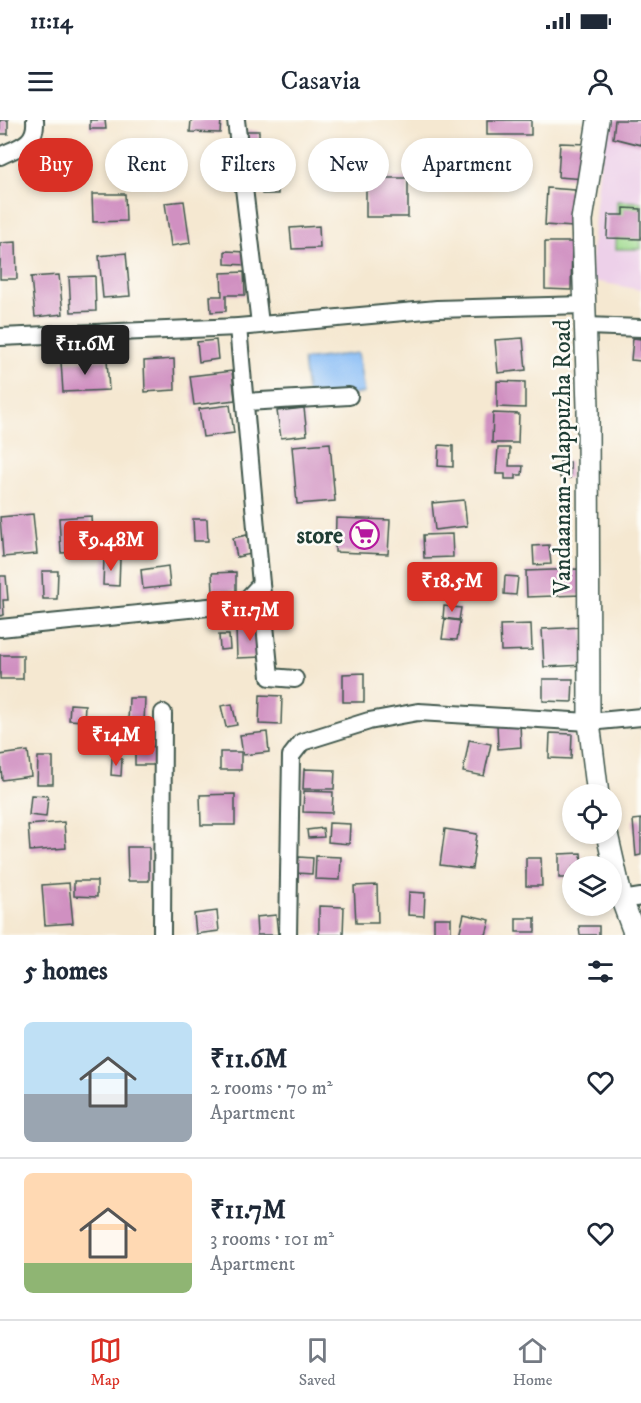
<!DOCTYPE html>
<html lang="en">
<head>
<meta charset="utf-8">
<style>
	:root { --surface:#fff; --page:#f6f6f7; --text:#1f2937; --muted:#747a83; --line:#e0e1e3; --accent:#d93025 }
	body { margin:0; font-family:"IM FELL DW Pica",serif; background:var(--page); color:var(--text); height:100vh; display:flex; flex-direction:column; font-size:22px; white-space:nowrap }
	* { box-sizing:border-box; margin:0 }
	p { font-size:20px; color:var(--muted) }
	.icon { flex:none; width:33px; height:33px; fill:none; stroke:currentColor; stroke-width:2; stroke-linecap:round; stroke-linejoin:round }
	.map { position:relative; height:815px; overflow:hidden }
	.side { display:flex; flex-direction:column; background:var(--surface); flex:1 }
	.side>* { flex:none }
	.guide { position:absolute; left:18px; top:18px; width:606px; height:54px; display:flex; gap:12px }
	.fabs { position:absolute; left:562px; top:664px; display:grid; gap:12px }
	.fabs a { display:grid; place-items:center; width:60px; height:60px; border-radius:50%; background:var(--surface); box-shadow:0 3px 9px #0003; font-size:30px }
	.price { position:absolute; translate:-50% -51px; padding:0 14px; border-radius:6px; background:var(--accent); color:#fff; font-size:20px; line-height:39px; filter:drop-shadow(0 2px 3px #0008) }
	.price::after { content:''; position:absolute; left:50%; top:36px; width:18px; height:14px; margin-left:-9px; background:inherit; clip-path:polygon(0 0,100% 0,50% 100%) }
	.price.current { background:#222; color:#fff }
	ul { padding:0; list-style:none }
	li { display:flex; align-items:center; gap:18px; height:150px; padding:0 24px }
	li+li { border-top:2px solid var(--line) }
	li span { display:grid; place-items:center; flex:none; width:168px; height:120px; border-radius:9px; color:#555 }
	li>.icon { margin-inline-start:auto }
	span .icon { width:72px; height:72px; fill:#fffc; stroke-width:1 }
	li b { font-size:26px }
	h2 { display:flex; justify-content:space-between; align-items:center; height:72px; padding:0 24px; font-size:26px }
	.tag { padding:0 21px; border-radius:27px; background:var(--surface); box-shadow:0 3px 9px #0003; font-size:21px; line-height:54px }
	.tag.current { background:var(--accent); color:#fff }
	.status { display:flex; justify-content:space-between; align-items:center; height:42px; padding:0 30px; background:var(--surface); direction:ltr }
	.status svg { height:16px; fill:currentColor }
	header { display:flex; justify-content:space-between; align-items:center; height:78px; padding:0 24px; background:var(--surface); font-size:27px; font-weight:600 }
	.tab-bar { display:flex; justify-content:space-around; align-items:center; height:84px; border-top:2px solid var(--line); background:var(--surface); font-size:16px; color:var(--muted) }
	.tab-bar a { display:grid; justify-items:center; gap:3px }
	.tab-bar .current { color:var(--accent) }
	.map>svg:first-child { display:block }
	.built { fill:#edd0e9 }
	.green { fill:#9ed98d; stroke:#5e8b60; stroke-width:1.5 }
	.water { fill:#87bcf6; stroke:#537c95; stroke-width:1.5 }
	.building { fill:#d090c1 }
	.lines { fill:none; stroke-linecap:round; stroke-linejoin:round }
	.minor-casing { stroke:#3f574c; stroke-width:20 }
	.major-casing { stroke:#3f574c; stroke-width:24 }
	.minor { stroke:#fff; stroke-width:16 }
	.major { stroke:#fff; stroke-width:21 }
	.labels { text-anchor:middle; stroke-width:5; stroke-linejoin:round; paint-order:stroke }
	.street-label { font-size:24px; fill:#1f3d34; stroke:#fdfcf7 }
	.poi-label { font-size:24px; font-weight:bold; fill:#1f3d34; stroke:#fdfcf7; text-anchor:end }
</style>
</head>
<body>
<div class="status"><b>11:14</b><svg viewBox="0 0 49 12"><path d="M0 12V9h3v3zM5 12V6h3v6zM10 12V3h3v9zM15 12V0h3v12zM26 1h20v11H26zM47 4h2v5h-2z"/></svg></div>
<header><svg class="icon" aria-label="menu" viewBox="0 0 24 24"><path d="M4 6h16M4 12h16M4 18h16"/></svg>Casavia<svg class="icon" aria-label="person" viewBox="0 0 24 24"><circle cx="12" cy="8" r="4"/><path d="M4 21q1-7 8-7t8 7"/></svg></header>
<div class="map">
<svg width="641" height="815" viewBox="0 0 641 815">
	<rect width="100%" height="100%" fill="#fdfcf7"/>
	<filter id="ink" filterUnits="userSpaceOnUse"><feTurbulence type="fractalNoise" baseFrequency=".0167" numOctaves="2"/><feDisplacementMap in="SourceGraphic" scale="12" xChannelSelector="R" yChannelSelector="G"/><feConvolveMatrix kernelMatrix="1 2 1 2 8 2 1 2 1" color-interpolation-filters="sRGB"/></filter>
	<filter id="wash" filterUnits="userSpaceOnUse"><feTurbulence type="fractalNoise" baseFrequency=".008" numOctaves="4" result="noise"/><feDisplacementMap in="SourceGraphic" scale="24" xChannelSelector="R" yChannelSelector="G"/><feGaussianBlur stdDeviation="1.35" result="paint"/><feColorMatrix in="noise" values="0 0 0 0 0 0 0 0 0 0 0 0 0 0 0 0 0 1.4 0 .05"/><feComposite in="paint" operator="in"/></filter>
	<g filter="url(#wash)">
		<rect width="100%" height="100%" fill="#f5e8d1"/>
		<!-- built -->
		<polygon class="built" points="604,0 641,0 641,170 589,160"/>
		<!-- green -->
		<polygon class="green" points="617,81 641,82 641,129 616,129"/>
		<!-- water -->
		<polygon class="water" points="358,233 364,273 308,281 303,240"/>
		<g id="blocks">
			<!-- building -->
			<g class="building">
				<rect x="0" y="0" width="8" height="14"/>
				<polygon points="90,0 105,0 106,9 90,9"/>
				<polygon points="191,0 221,0 220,13 190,12"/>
				<rect x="487" y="0" width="44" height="15"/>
				<polygon points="615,0 641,0 641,25 613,18"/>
				<rect x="247" y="11" width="12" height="14"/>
				<polygon points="560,23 587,24 585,59 558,57"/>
				<polygon points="259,33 273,33 274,53 260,53"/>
				<polygon points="58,36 61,54 48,56 45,38"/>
				<rect x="262" y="55" width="16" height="19"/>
				<rect x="366" y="58" width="42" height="39"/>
				<polygon points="547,68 575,70 573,107 545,105"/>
				<polygon points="92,74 125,74 126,101 93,102"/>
				<polygon points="184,81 190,123 171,126 165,83"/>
				<polygon points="624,88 641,89 641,119 607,118 608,95 624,95"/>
				<polygon points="319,106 320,128 292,129 290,108"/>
				<polygon points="16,122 17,159 0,159 0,123"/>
				<polygon points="545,122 572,122 571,170 545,169"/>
				<polygon points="225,131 247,132 247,145 225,144"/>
				<polygon points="126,133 130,176 103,178 99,136"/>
				<polygon points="244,152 245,175 226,175 226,191 211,192 210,176 222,176 221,153"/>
				<polygon points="59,155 63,194 35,197 31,157"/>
				<polygon points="95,156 96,191 71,192 69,157"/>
				<polygon points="523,218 526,250 498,253 495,220"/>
				<polygon points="633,218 641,219 641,241 631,240"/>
				<polygon points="216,220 218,239 199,242 197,222"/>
				<polygon points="174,239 175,270 145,272 144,241"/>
				<polygon points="107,240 109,270 63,272 61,242"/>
				<polygon points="232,251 235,280 194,285 190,256"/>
				<polygon points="497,261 525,262 525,288 497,287"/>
				<polygon points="230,285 234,313 203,317 199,289"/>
				<polygon points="304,288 307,315 281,318 277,291"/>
				<polygon points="493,293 519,294 518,323 492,323"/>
				<polygon points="330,323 335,381 297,384 292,326"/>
				<polygon points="439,325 453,326 453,347 438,346"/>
				<polygon points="498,328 510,328 509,346 523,346 522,355 516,355 516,359 505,359 505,354 496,354"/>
				<polygon points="560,341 570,342 570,358 560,358"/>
				<polygon points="464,380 467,406 435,410 432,383"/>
				<polygon points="33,394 37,434 3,437 0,397"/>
				<polygon points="91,396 93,431 61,433 59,398"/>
				<polygon points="336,398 390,400 388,434 335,432"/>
				<polygon points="193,399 207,399 208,421 194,421"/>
				<polygon points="452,414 453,437 424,438 423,415"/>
				<polygon points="247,415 251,434 237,437 233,418"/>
				<polygon points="549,425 551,444 534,445 533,426"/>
				<polygon points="104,438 120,439 119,466 103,465"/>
				<polygon points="168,446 170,466 143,469 141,450"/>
				<polygon points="580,449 581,475 527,477 526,451"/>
				<polygon points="42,451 58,451 57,479 43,479"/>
				<polygon points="236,452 236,471 213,472 212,453"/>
				<polygon points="0,456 6,456 8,480 3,480 4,495 0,496"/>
				<polygon points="505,456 518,457 516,475 504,474"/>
				<polygon points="444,486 461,488 459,500 443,498"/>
				<polygon points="445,499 460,501 457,520 442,519"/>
				<polygon points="531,504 532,530 501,531 500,505"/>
				<polygon points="263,507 264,537 237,538 236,508"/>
				<polygon points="583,507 585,545 544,547 542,509"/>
				<polygon points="219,515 229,515 230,529 220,530"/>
				<rect x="0" y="535" width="23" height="24"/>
				<polygon points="364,553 364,582 343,582 343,554"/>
				<polygon points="543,559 573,559 572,582 543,581"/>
				<polygon points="260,575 282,576 281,605 259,604"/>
				<polygon points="129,578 145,578 144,603 128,602"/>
				<polygon points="70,584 85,585 84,601 69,600"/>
				<polygon points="232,584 237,605 226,607 221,586"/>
				<polygon points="520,603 521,627 498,629 497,604"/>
				<polygon points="267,612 269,632 243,635 240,615"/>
				<polygon points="550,613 572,614 571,639 549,638"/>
				<polygon points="469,620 491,624 484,656 463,652"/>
				<polygon points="135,626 160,627 159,645 135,645"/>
				<polygon points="28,631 31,656 2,660 0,635"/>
				<rect x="220" y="632" width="21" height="18"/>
				<polygon points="38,637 53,637 53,664 37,664"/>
				<polygon points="112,638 122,639 121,656 111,655"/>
				<polygon points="304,649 335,650 334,669 303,669"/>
				<polygon points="304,671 333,672 332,693 303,692"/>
				<polygon points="235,674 235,705 201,705 200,675"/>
				<polygon points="31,675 48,676 46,697 29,695"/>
				<polygon points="641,699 641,735 636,736 633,700"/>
				<polygon points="64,702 66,728 30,731 28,705"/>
				<polygon points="329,703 350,704 349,724 328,722"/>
				<polygon points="323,708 324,717 308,718 307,710"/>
				<polygon points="445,709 477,714 472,749 440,745"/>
				<polygon points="127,727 149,727 149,761 128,761"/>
				<polygon points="581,733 582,747 573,747 573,758 559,758 559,734"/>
				<polygon points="316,736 341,737 340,760 315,759"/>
				<polygon points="299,737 313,738 312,754 297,753"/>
				<polygon points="526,738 541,738 542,766 526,766"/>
				<polygon points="74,761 97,761 97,777 74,776"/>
				<polygon points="69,763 73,803 45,805 42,765"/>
				<polygon points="377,765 378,803 356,803 354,766"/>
				<polygon points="409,772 425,773 424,796 408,795"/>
				<polygon points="319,786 344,787 343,815 319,815"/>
				<polygon points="217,791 219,811 196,814 194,794"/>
				<polygon points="464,794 490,800 486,815 459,815"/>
				<polygon points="276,795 278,815 257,815 256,797"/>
				<rect x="434" y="798" width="17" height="17"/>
				<rect x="516" y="798" width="19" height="14"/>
				<polygon points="579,806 599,806 599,815 580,815"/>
			</g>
		</g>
	</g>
	<g filter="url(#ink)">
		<use href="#blocks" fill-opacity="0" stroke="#3f574c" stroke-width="1.5"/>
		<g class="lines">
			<defs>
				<g id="minor">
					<polyline points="236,0 260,204"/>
					<path d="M0,36C18,27 37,24 35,0"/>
					<polyline points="587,206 641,208"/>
					<polyline points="0,217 238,207 437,189 586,185"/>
					<polyline points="245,282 349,276"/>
					<polyline points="261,464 270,557 295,559"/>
					<polyline points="0,508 238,484 246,480 261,464 238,207"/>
					<polyline points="622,780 641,777"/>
					<polyline points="162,815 163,593"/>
					<polyline points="288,815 291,636 302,622 369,601 418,592 589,602 641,597"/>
				</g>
				<g id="major">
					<polyline points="598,0 582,100 588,287 589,602 598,675"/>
					<polyline points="607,714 622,780 635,815"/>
				</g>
			</defs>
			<!-- minor casing -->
			<use href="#minor" class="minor-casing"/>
			<!-- major casing -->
			<use href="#major" class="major-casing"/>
			<!-- minor -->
			<use href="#minor" class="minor"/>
			<!-- major -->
			<use href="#major" class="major"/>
		</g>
	</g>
	<!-- icons -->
	<defs>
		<symbol id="supermarket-ring" viewBox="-11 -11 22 22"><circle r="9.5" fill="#fdfcf7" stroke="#b5179e" stroke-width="1.5"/><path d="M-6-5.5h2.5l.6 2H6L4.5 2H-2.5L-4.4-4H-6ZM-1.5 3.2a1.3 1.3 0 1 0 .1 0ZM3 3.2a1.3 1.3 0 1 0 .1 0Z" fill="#b5179e"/></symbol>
	</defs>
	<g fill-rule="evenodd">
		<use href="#supermarket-ring" x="348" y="398" width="33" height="33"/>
	</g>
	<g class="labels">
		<!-- street labels -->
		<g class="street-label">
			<text transform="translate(562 337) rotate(-90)" y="8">Vandaanam-Alappuzha Road</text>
		</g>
		<!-- poi labels -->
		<g class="poi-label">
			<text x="343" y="423">store</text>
		</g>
	</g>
</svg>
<div class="fabs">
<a><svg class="icon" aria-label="locate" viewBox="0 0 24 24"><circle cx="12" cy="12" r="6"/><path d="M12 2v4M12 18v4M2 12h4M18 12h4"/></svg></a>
<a><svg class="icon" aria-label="layers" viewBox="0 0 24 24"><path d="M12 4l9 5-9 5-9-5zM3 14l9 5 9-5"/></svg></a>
</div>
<b class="price current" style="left:85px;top:256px">₹11.6M</b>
<b class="price" style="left:111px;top:452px">₹9.48M</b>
<b class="price" style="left:452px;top:493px">₹18.5M</b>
<b class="price" style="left:250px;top:522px">₹11.7M</b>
<b class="price" style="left:116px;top:647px">₹14M</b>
<div class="guide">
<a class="tag current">Buy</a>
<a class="tag">Rent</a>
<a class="tag">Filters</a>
<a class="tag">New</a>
<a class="tag">Apartment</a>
</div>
</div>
<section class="side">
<h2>5 homes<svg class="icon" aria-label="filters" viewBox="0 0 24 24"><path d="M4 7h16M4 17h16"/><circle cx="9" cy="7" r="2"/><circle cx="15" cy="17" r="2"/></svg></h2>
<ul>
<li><span style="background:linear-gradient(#bfe0f5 60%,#9aa5b1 0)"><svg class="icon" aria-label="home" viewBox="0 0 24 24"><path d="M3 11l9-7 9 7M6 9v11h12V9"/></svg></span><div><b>₹11.6M</b><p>2 rooms · 70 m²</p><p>Apartment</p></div><svg class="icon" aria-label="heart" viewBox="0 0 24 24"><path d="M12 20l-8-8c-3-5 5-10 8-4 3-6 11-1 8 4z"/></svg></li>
<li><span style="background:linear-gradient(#ffd9b3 75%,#8fb573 0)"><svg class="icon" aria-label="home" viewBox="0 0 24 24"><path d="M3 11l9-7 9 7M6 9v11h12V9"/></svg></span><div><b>₹11.7M</b><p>3 rooms · 101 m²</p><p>Apartment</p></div><svg class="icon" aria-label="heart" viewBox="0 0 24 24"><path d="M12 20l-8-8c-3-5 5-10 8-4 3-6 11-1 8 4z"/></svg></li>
</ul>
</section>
<nav class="tab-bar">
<a class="current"><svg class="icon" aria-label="map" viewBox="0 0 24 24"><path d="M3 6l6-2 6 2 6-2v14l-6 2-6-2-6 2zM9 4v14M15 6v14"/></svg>Map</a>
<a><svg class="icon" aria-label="saved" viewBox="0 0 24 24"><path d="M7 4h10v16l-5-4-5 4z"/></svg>Saved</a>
<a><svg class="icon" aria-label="home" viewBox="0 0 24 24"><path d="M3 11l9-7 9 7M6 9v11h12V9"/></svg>Home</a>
</nav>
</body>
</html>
